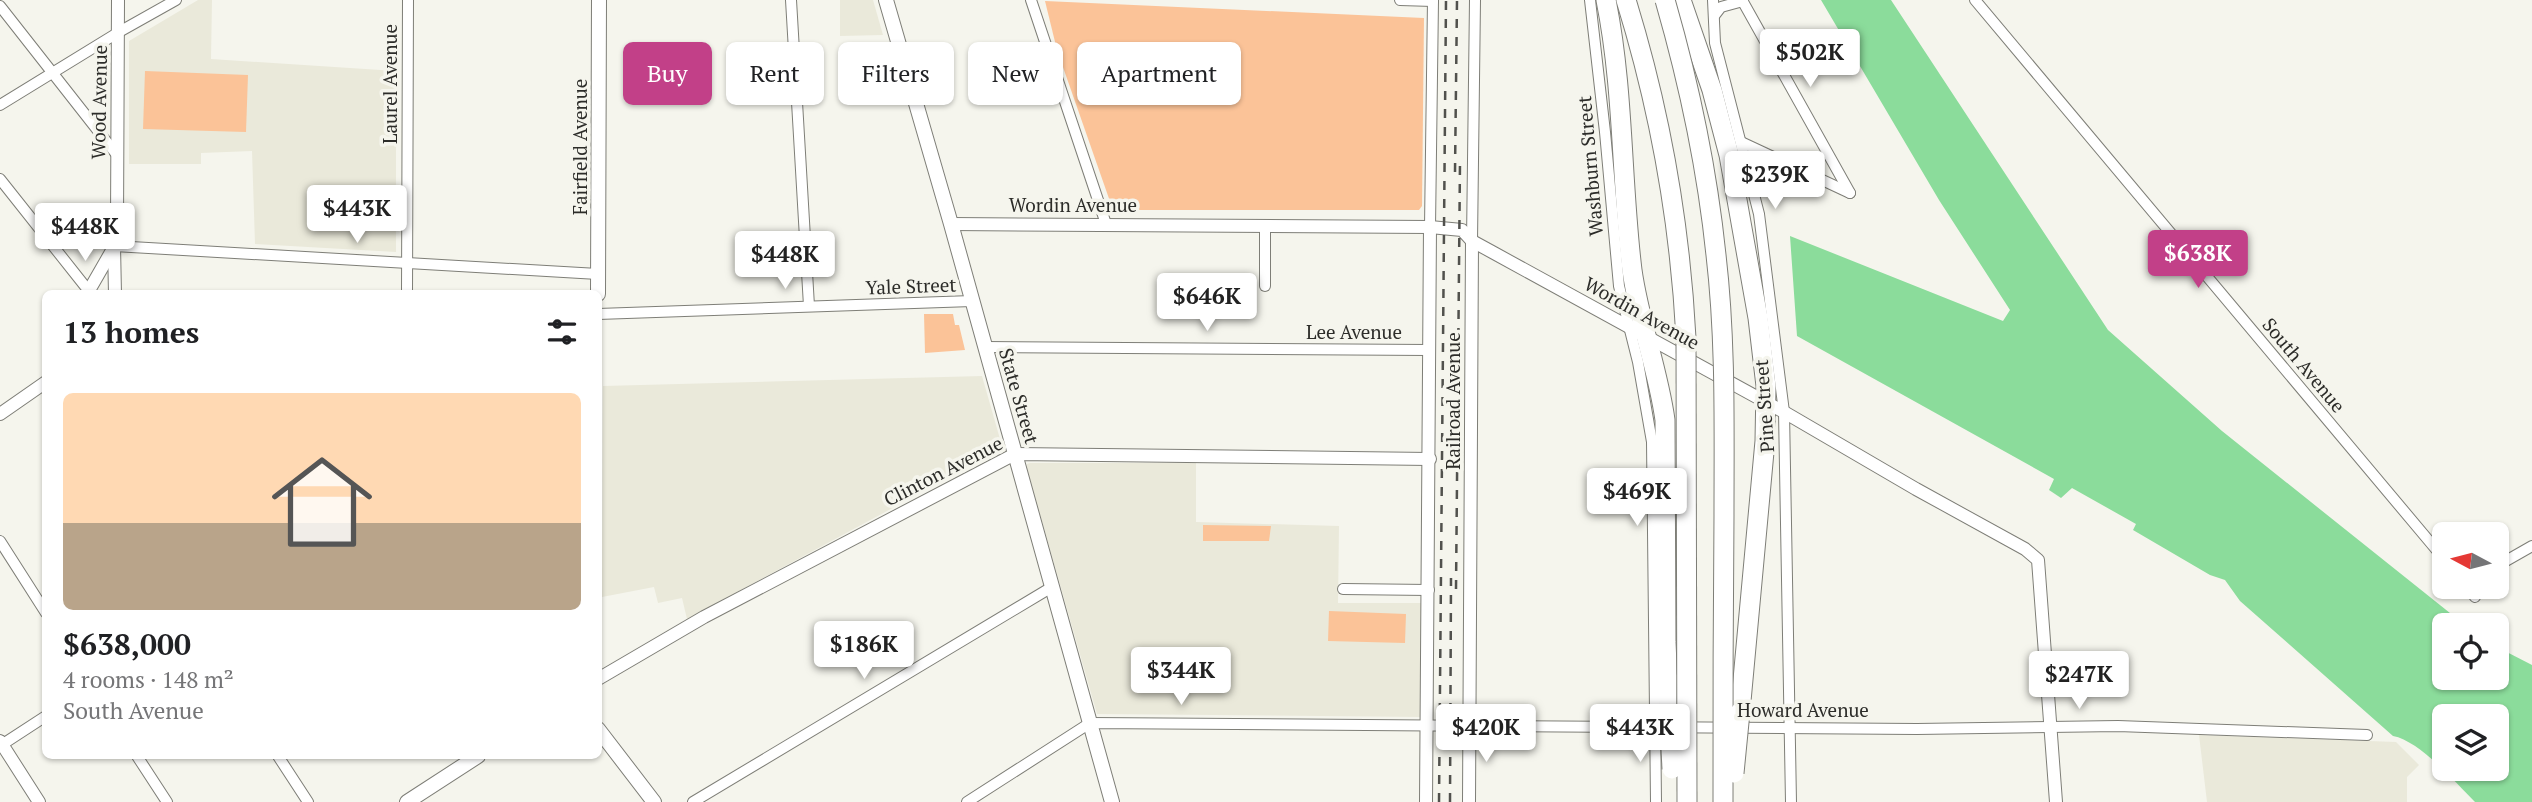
<!DOCTYPE html>
<html lang="en">
<head>
<meta charset="utf-8">
<style>
	:root { --surface:#fff; --page:#f6f6f6; --text:#202124; --muted:#757577; --accent:#c24088 }
	body { margin:0; font-family:"PT Serif",serif; background:var(--page); color:var(--text); height:100vh; display:flex; flex-direction:column; font-size:26px; white-space:nowrap }
	* { box-sizing:border-box; margin:0 }
	p { font-size:23px; color:var(--muted) }
	.icon { flex:none; width:38px; height:38px; fill:none; stroke:currentColor; stroke-width:2; stroke-linecap:round; stroke-linejoin:round }
	.map { position:relative; flex:1; overflow:hidden }
	.details { position:absolute; left:42px; top:290px; width:560px; height:469px; display:flex; flex-direction:column; background:var(--surface); border-radius:10px; box-shadow:0 2px 5px #0004 }
	.details>* { flex:none }
	.top-card { position:absolute; left:623px; top:42px; width:665px; height:63px; display:flex; gap:14px }
	.needle { width:46px; rotate:277deg }
	.fabs { position:absolute; left:2432px; top:522px; display:grid; gap:14px }
	.fabs a { display:grid; place-items:center; width:77px; height:77px; border-radius:10px; background:var(--surface); box-shadow:0 2px 5px #0004; font-size:35px }
	.price { position:absolute; translate:-50% -60px; padding:0 16px; border-radius:7px; background:#fff; color:#222; font-size:23px; line-height:46px; filter:drop-shadow(0 2px 4px #0008) }
	.price::after { content:''; position:absolute; left:50%; top:42px; width:21px; height:16px; margin-left:-10px; background:inherit; clip-path:polygon(0 0,100% 0,50% 100%) }
	.price.selected { background:var(--accent); color:#fff }
	ul { padding:0; list-style:none }
	li { display:grid; align-content:center; gap:14px; height:371px; padding:0 21px }
	li span { display:grid; place-items:center; height:217px; border-radius:10px; color:#555 }
	li>.icon { margin-inline-start:auto }
	span .icon { width:126px; height:126px; fill:#fffc; stroke-width:1 }
	li b { font-size:30px }
	h2 { display:flex; justify-content:space-between; align-items:center; height:84px; padding:0 21px; font-size:30px }
	.chip { padding:0 24px; border-radius:10px; background:var(--surface); box-shadow:0 2px 5px #0004; font-size:24px; line-height:63px }
	.chip.selected { background:var(--accent); color:#fff }
	.map>svg:first-child { display:block }
	.built { fill:#eae9da }
	.green { fill:#fbc398 }
	.water { fill:#8bdc9b; fill-rule:evenodd }
	.lines { fill:none; stroke-linecap:round; stroke-linejoin:round }
	.minor-casing { stroke:#7e7e77; stroke-width:12 }
	.tertiary-casing { stroke:#7e7e77; stroke-width:14 }
	.secondary-casing { stroke:#7e7e77; stroke-width:16 }
	.motorway-casing { stroke:#7e7e77; stroke-width:21 }
	.minor { stroke:#fff; stroke-width:10 }
	.tertiary { stroke:#fff; stroke-width:12 }
	.secondary { stroke:#fff; stroke-width:14 }
	.motorway { stroke:#fff; stroke-width:19 }
	.rail { stroke:#51514d; stroke-width:2.5; stroke-dasharray:9 9; stroke-linecap:butt }
	.motorway-bridge-casing { stroke:#7e7e77; stroke-width:21; stroke-linecap:butt }
	.motorway-bridge { stroke:#fff; stroke-width:19 }
	.labels { text-anchor:middle; stroke-width:7; stroke-linejoin:round; paint-order:stroke }
	.street-label { font-size:19px; fill:#2c2c29; stroke:#f5f5ed }
</style>
</head>
<body>
<div class="map">
<svg width="2532" height="802" viewBox="0 0 2532 802">
	<rect width="100%" height="100%" fill="#f5f5ed"/>
	<!-- built -->
	<g class="built">
		<polygon points="198,0 212,0 211,59 396,71 396,252 255,244 252,151 201,153 201,164 129,164 129,41"/>
		<polygon points="840,0 873,0 883,35 840,36"/>
		<polygon points="982,376 1002,446 1000,450 687,619 682,598 658,603 654,587 602,597 603,386"/>
		<polygon points="1030,463 1196,463 1196,522 1339,526 1338,603 1424,603 1421,717 1097,714 1027,469 1027,464"/>
		<polygon points="2199,735 2396,742 2419,765 2407,777 2407,802 2207,802"/>
	</g>
	<!-- green -->
	<g class="green">
		<polygon points="1045,1 1424,18 1422,206 1419,210 1113,210 1057,50"/>
		<polygon points="145,71 248,75 246,132 143,129"/>
		<polygon points="924,314 953,314 955,325 959,325 965,350 925,353"/>
		<polygon points="1203,525 1271,526 1269,541 1203,541"/>
		<polygon points="1329,611 1406,614 1405,643 1328,641"/>
	</g>
	<!-- water -->
	<path class="water" d="M1821,0H1891L2108,330L2222,431L2465,625H2445V677H2497V647L2532,665V802H2475C2455,782 2420,741 2393,736L2240,601L2225,580L2210,575L2133,530L2136,524L2072,488L2061,498L2049,490L2054,479L1797,336L1790,236L2003,321L2010,310L1939,200ZM2445,716H2497V768H2445Z"/>
	<g class="lines">
		<defs>
			<g id="minor">
				<polyline points="791,0 809,306"/>
				<polyline points="1031,0 1106,224"/>
				<polyline points="1400,0 1433,1"/>
				<polyline points="1590,0 1605,132 1619,286 1638,362 1652,442 1656,802"/>
				<polyline points="1713,0 1715,43 1759,214 1784,412 1791,802"/>
				<polyline points="1742,0 1850,193"/>
				<polyline points="1975,0 2445,560"/>
				<polyline points="0,6 117,155"/>
				<polyline points="1714,16 1721,7 1743,1"/>
				<polyline points="0,105 119,32 176,0"/>
				<polyline points="1741,142 1850,193"/>
				<polyline points="0,179 88,290"/>
				<polyline points="1265,225 1265,286"/>
				<polyline points="1430,227 1433,0"/>
				<polyline points="1472,241 1475,0"/>
				<polyline points="114,246 598,274"/>
				<polyline points="407,294 408,0"/>
				<polyline points="598,314 972,301"/>
				<polyline points="985,347 1429,350"/>
				<polyline points="0,541 46,613"/>
				<polyline points="2497,566 2532,546"/>
				<polyline points="2467,586 2475,597"/>
				<polyline points="1343,589 1429,590"/>
				<polyline points="0,746 46,716"/>
				<polyline points="137,756 167,802"/>
				<polyline points="278,756 308,802"/>
				<polyline points="693,802 1052,587"/>
				<polyline points="967,802 1090,723 1917,729 2118,726 2367,735"/>
			</g>
			<g id="tertiary">
				<polyline points="951,224 1430,227 1462,230 1472,241 1494,253 1784,412 1916,489 2025,549 2038,560 2056,802"/>
				<polyline points="87,294 114,247"/>
				<polyline points="115,294 114,246 117,223 118,0"/>
				<polyline points="0,414 46,382"/>
				<polyline points="598,679 704,617 1015,454 1430,459"/>
				<polyline points="0,741 39,802"/>
				<polyline points="1426,802 1430,227"/>
				<polyline points="1469,802 1472,241"/>
			</g>
			<g id="secondary">
				<polyline points="886,0 951,224 1112,802"/>
				<polyline points="598,294 599,0"/>
				<polyline points="598,729 654,802"/>
				<polyline points="407,802 478,756"/>
			</g>
			<g id="motorway">
				<path d="M1606,0C1624,89 1621,180 1632,270C1639,321 1658,369 1665,420L1666,642L1669,711"/>
				<path d="M1626,0C1660,110 1680,223 1686,338"/>
				<polyline points="1681,0 1712,90 1729,155 1758,318 1766,386 1765,441 1740,712"/>
			</g>
		</defs>
		<!-- minor casing -->
		<use href="#minor" class="minor-casing"/>
		<!-- tertiary casing -->
		<use href="#tertiary" class="tertiary-casing"/>
		<!-- secondary casing -->
		<use href="#secondary" class="secondary-casing"/>
		<!-- motorway casing -->
		<use href="#motorway" class="motorway-casing"/>
		<!-- minor -->
		<use href="#minor" class="minor"/>
		<!-- tertiary -->
		<use href="#tertiary" class="tertiary"/>
		<!-- secondary -->
		<use href="#secondary" class="secondary"/>
		<!-- motorway -->
		<use href="#motorway" class="motorway"/>
		<!-- rail -->
		<g class="rail">
			<polyline points="1455,172 1457,0"/>
			<polyline points="1456,589 1460,162"/>
			<polyline points="1439,802 1446,0"/>
			<polyline points="1450,802 1451,578"/>
		</g>
		<defs>
			<g id="motorway-bridge">
				<path d="M1665,0C1689,83 1707,168 1716,255C1726,341 1724,428 1724,515C1723,611 1723,706 1723,802"/>
				<polyline points="1686,338 1687,802"/>
				<polyline points="1669,711 1672,769"/>
				<polyline points="1734,773 1740,712"/>
			</g>
		</defs>
		<!-- motorway-bridge casing -->
		<use href="#motorway-bridge" class="motorway-bridge-casing"/>
		<!-- motorway-bridge -->
		<use href="#motorway-bridge" class="motorway-bridge"/>
	</g>
	<g class="labels">
		<!-- street labels -->
		<g class="street-label">
			<text transform="translate(390 84) rotate(-90)" y="7">Laurel Avenue</text>
			<text transform="translate(99 102) rotate(-89)" y="7">Wood Avenue</text>
			<text transform="translate(580 147) rotate(-90)" y="7">Fairfield Avenue</text>
			<text transform="translate(1590 166) rotate(-95)" y="7">Washburn Street</text>
			<text x="1073" y="212">Wordin Avenue</text>
			<text transform="translate(911 286) rotate(-2)" y="7">Yale Street</text>
			<text transform="translate(1642 313) rotate(29)" y="7">Wordin Avenue</text>
			<text x="1354" y="339">Lee Avenue</text>
			<text transform="translate(2304 365) rotate(50)" y="7">South Avenue</text>
			<text transform="translate(1019 396) rotate(74)" y="7">State Street</text>
			<text transform="translate(1453 401) rotate(-90)" y="7">Railroad Avenue</text>
			<text transform="translate(1764 406) rotate(-94)" y="7">Pine Street</text>
			<text transform="translate(943 471) rotate(-27)" y="7">Clinton Avenue</text>
			<text x="1803" y="717">Howard Avenue</text>
		</g>
	</g>
</svg>
<div class="fabs">
<a><svg class="needle" viewBox="-14 -14 28 28"><path d="M0-13l5 13h-10z" fill="#e53935"/><path d="M0 13l5-13h-10z" fill="#757577"/></svg></a>
<a><svg class="icon" aria-label="locate" viewBox="0 0 24 24"><circle cx="12" cy="12" r="6"/><path d="M12 2v4M12 18v4M2 12h4M18 12h4"/></svg></a>
<a><svg class="icon" aria-label="layers" viewBox="0 0 24 24"><path d="M12 4l9 5-9 5-9-5zM3 14l9 5 9-5"/></svg></a>
</div>
<b class="price" style="left:1810px;top:89px">$502K</b>
<b class="price" style="left:1775px;top:211px">$239K</b>
<b class="price" style="left:357px;top:245px">$443K</b>
<b class="price" style="left:85px;top:263px">$448K</b>
<b class="price selected" style="left:2198px;top:290px">$638K</b>
<b class="price" style="left:785px;top:291px">$448K</b>
<b class="price" style="left:1207px;top:333px">$646K</b>
<b class="price" style="left:1637px;top:528px">$469K</b>
<b class="price" style="left:864px;top:681px">$186K</b>
<b class="price" style="left:1181px;top:707px">$344K</b>
<b class="price" style="left:2079px;top:711px">$247K</b>
<b class="price" style="left:1486px;top:764px">$420K</b>
<b class="price" style="left:1640px;top:764px">$443K</b>
<div class="top-card">
<a class="chip selected">Buy</a>
<a class="chip">Rent</a>
<a class="chip">Filters</a>
<a class="chip">New</a>
<a class="chip">Apartment</a>
</div>
<section class="details">
<h2>13 homes<svg class="icon" aria-label="filters" viewBox="0 0 24 24"><path d="M4 7h16M4 17h16"/><circle cx="9" cy="7" r="2"/><circle cx="15" cy="17" r="2"/></svg></h2>
<ul>
<li><span style="background:linear-gradient(#ffd9b3 60%,#b9a48a 0)"><svg class="icon" aria-label="home" viewBox="0 0 24 24"><path d="M3 11l9-7 9 7M6 9v11h12V9"/></svg></span><div><b>$638,000</b><p>4 rooms · 148 m²</p><p>South Avenue</p></div></li>
</ul>
</section>
</div>
</body>
</html>
